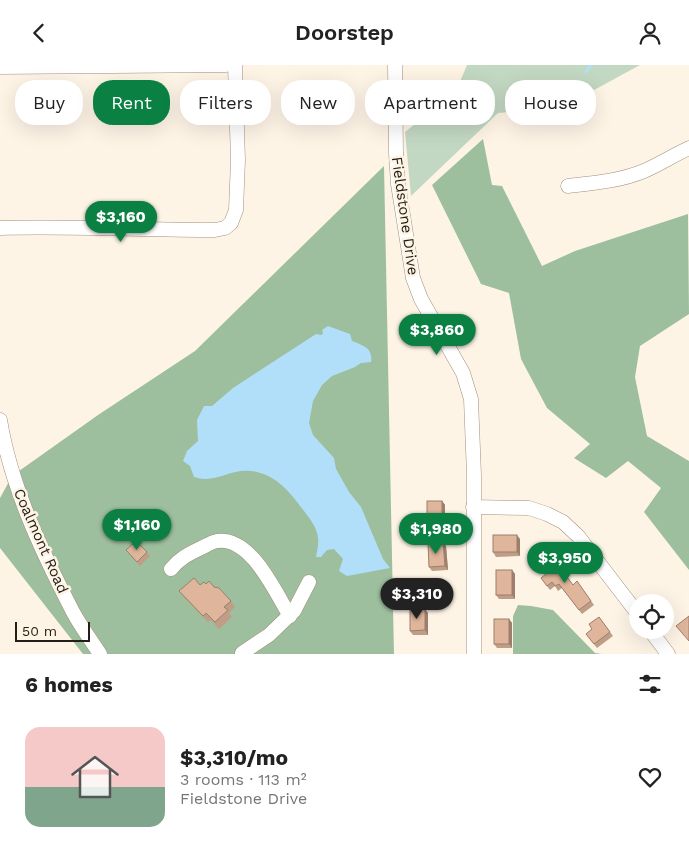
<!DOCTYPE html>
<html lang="en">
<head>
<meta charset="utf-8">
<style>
	:root { --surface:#fff; --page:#f2f2f2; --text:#222; --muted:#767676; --line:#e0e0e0; --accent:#0b8043 }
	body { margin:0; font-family:"Work Sans",sans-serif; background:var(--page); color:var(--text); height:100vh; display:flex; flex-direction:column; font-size:19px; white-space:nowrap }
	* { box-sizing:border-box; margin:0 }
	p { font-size:16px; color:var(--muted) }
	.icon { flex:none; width:28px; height:28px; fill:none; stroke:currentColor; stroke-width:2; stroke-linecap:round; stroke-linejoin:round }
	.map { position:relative; height:589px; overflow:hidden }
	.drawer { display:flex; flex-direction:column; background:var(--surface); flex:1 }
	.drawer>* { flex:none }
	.top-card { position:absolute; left:15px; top:15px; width:660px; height:45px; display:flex; gap:10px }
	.tools { position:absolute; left:629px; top:529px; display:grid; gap:10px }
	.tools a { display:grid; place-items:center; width:45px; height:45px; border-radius:50%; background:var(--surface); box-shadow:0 5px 20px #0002; font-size:25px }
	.scale { position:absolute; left:15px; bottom:12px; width:75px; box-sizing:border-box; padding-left:5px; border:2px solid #241e16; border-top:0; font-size:14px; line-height:18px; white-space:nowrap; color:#241e16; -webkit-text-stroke:4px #fef4e6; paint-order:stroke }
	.price { position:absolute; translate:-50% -42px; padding:0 11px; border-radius:18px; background:var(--accent); color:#fff; font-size:16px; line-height:32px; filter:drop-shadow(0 1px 2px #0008) }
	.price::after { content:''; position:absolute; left:50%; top:30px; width:15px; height:11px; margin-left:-8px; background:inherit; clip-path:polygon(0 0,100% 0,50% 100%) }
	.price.current { background:#222; color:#fff }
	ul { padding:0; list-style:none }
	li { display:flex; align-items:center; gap:15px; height:125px; padding:0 25px }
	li+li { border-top:1px solid var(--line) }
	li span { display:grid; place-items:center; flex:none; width:140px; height:100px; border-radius:15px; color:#555 }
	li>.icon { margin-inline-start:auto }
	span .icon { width:60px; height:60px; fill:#fffc; stroke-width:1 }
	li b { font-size:21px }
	h2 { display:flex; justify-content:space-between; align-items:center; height:60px; padding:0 25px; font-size:21px }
	.chip { padding:0 18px; border-radius:20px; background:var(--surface); box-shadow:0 5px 20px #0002; font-size:18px; line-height:45px }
	.chip.current { background:var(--accent); color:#fff }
	header { display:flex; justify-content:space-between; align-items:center; height:65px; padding:0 25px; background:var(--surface); font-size:22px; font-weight:600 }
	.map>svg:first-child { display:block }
	.green { fill:#c3d8c3 }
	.forest { fill:#9dbf9e }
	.water { fill:#b1dff9 }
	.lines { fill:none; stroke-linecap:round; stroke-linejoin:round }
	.stream { stroke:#b1dff9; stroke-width:3 }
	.minor-casing { stroke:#a0907c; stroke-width:15 }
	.minor { stroke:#fff; stroke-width:14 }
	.wall { fill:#c09d86 }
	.shaded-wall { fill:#9c7f6d }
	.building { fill:#dfb69c; stroke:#9c7f6d }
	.labels { text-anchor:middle; stroke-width:5; stroke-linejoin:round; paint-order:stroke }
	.street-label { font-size:15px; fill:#241e16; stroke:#fef4e6 }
</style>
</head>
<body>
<header><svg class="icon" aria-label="back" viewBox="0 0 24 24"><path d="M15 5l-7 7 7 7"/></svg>Doorstep<svg class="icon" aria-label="person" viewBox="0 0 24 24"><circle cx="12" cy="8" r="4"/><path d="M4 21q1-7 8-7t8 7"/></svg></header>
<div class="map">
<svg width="689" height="589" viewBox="0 0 689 589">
	<rect width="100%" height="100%" fill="#fef4e6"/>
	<!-- green -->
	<polygon class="green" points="467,0 640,0 561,43 498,48 411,131 405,67 456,26"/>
	<!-- forest -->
	<g class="forest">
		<polygon points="483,74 492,120 502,121 542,201 575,186 688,149 689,249 640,281 635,312 647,371 689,396 689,505 644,447 661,423 628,396 606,413 574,393 590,379 547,343 521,294 509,228 481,219 432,120"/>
		<polygon points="384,101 394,589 83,589 0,483 0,433 12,411 98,350 195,286"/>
		<polygon points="518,540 531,541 553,545 595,588 602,589 513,589 513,551"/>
	</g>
	<!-- water -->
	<path class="water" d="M328,261L350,269L352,276C364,281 373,283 371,297L361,298L355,302L332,311L322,320L313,336L309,358L313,370L334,393L336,404L349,427L361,442L383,494L390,503L347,511L339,506L343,494L334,484L327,485L321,492H316C317,486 319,479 318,473C317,462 310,454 304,446C290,427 275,408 250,406C229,404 216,419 194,412L190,401L183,396L187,386L198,376L197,355L204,341H212L233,323L316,269L322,270L323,267L322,265Z"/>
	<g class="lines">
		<!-- stream -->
		<polyline class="stream" points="586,7 591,0"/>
		<defs>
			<g id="minor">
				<polyline points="395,0 396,88 398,119 413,213 421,234 463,308 471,334 474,410 474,589"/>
				<polyline points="0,2 226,0"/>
				<path d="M568,121C594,118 620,116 644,106C660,99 674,90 689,83"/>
				<path d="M0,163C72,161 144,165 215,165L225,163L231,158L236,145L238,95L235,0"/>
				<path d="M0,355C11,422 42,487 73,547C81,562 91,575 100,589"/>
				<polyline points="473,442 529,443 547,449 563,457 578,471 638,549"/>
				<path d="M171,504C181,492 189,489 203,482C207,480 212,477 217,476C251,471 275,527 290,551"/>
				<polyline points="650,565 668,589"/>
				<polyline points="242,588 269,570 294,546 309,517"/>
			</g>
		</defs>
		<!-- minor casing -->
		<use href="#minor" class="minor-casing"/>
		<!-- minor -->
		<use href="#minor" class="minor"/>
	</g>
	<!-- wall -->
	<g class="wall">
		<polygon points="442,436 445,440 445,464 430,464 427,460"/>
		<polygon points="520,474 520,491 496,492 493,487"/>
		<polygon points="446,481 448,505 432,506 429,502"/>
		<polygon points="126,485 147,487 150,491 140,501"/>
		<polygon points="512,505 515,509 515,534 499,534 496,530"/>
		<polygon points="541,513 573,520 577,516 594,540 582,549 562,523 558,526 555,521 550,525"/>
		<polygon points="206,519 214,522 231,536 235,542 229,548 232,552 219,564 211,555 208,557 184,532 179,526"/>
		<polygon points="428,548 428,570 413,570 410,566"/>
		<polygon points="599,552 613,571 597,583 586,569 592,564"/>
		<polygon points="509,554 512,558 512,583 497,583 494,579"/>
	</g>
	<!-- shaded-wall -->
	<g class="shaded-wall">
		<polygon points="442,436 445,440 445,464 442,460"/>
		<polygon points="517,470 520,474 520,491 517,487"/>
		<polygon points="443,477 446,481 448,505 445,501"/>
		<polygon points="512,505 515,509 515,534 512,530"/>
		<polygon points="425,544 428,548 428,570 425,565"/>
		<polygon points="509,554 512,558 512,583 509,579"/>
	</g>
	<!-- building -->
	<g class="building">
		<rect x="427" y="436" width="15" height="24"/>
		<rect x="493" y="470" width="24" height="17"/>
		<polygon points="136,476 147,487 137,497 126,485"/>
		<polygon points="443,477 445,501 429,502 428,478"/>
		<polygon points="553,493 573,520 577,516 591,536 579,545 559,519 555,521 552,517 547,521 541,513 546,509 541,502"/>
		<rect x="496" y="505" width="16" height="25"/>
		<polygon points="194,513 200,520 204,517 206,519 209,516 214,522 219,523 231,536 224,542 228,545 215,557 206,548 203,551 179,526"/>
		<polygon points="410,544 425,544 425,565 410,566"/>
		<polygon points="689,551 689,576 676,561"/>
		<polygon points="599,552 610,567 594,579 586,569 592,564 589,559"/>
		<rect x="494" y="554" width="15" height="25"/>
	</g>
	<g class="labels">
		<!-- street labels -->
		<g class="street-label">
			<text transform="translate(405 151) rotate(82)" y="5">Fieldstone Drive</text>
			<text transform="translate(41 476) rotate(66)" y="5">Coalmont Road</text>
		</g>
	</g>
</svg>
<div class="tools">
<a><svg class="icon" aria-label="locate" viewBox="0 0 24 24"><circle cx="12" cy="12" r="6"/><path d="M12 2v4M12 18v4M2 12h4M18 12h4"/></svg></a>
</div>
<div class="scale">50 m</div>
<b class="price" style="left:121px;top:178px">$3,160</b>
<b class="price" style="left:437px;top:291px">$3,860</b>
<b class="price" style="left:137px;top:486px">$1,160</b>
<b class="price" style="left:436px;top:490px">$1,980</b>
<b class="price" style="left:565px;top:519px">$3,950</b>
<b class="price current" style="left:417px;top:555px">$3,310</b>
<div class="top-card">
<a class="chip">Buy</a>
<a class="chip current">Rent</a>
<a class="chip">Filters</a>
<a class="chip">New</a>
<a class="chip">Apartment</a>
<a class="chip">House</a>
</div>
</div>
<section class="drawer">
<h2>6 homes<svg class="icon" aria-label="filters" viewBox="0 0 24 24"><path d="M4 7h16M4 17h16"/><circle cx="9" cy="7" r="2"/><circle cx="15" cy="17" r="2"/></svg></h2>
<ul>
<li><span style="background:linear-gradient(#f6c9c9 60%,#7fa58c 0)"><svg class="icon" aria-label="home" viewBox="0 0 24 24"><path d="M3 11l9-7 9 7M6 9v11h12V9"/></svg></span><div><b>$3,310/mo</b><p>3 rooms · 113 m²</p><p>Fieldstone Drive</p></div><svg class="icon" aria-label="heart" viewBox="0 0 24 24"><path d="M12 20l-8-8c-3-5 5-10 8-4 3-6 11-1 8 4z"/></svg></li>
</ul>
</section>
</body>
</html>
